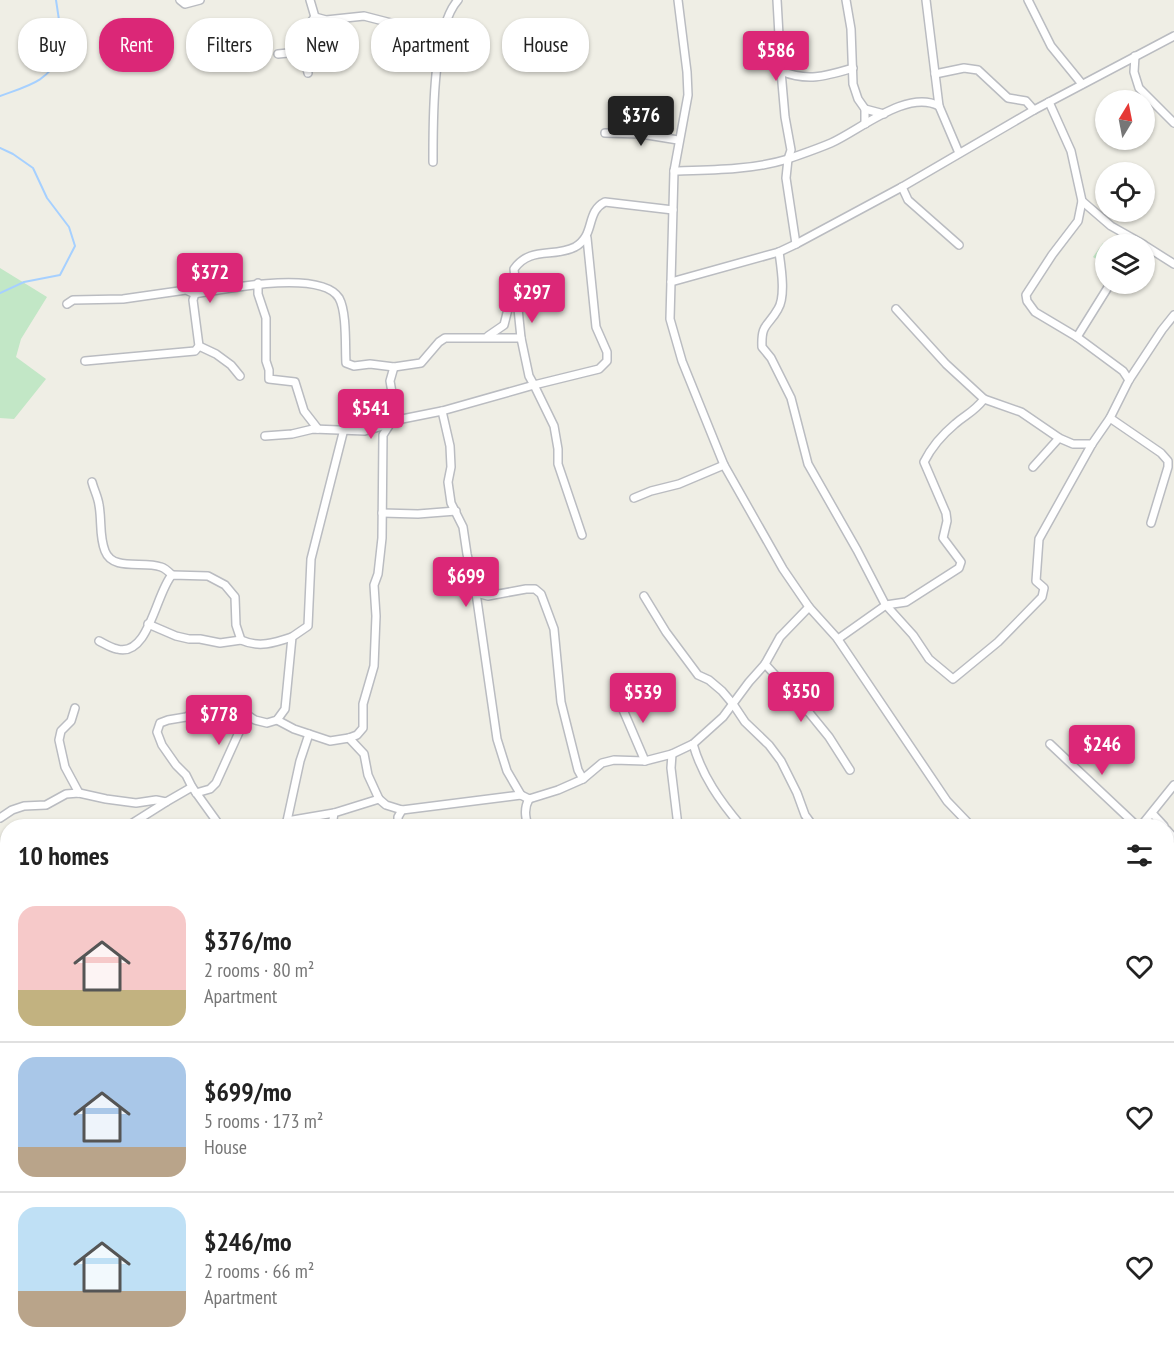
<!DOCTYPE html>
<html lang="en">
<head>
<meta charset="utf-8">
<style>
	:root { --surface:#fff; --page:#f2f2f2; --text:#222; --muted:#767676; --line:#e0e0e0; --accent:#db2777 }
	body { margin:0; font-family:"PT Sans Narrow",sans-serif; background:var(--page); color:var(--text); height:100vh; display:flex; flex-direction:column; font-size:22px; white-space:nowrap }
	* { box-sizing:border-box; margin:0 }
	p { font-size:20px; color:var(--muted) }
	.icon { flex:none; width:33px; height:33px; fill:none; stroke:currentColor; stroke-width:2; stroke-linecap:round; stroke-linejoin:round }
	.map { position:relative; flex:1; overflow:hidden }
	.drawer { position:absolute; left:0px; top:819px; width:1174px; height:534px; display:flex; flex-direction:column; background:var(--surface); border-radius:24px 24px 0 0; box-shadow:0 2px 4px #0004 }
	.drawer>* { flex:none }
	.banner { position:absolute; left:18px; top:18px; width:600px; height:54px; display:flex; gap:12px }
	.needle { width:39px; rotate:10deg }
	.fabs { position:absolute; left:1095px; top:90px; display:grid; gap:12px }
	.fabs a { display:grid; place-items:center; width:60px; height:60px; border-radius:50%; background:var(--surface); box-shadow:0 2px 4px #0004; font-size:30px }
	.price { position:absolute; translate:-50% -51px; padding:0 14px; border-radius:6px; background:var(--accent); color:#fff; font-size:20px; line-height:39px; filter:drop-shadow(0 2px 3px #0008) }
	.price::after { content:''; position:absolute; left:50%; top:36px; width:18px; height:14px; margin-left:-9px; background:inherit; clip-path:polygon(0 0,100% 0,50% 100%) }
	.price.active { background:#222; color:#fff }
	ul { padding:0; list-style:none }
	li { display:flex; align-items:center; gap:18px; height:150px; padding:0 18px }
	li+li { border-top:2px solid var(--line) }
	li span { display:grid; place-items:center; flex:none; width:168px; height:120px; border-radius:18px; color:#555 }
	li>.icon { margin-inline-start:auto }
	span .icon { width:72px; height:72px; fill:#fffc; stroke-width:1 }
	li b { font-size:26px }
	h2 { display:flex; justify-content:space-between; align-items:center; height:72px; padding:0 18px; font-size:26px }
	.tag { padding:0 21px; border-radius:24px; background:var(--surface); box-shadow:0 2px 4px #0004; font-size:21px; line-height:54px }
	.tag.active { background:var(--accent); color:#fff }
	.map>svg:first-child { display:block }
	.green { fill:#c2e7c6 }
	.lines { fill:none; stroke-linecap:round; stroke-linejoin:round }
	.stream { stroke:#a6d0ff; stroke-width:2 }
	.minor-casing { stroke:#babcc1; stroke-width:10 }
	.minor { stroke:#fff; stroke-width:7 }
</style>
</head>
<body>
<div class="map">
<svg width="1174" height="1353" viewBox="0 0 1174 1353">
	<rect width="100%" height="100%" fill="#efeee5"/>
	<!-- green -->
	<g class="green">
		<polygon points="1103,243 1106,244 1105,265 1093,257"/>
		<polygon points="0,268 47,297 21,339 16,357 46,379 14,419 0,418"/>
		<polygon points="0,1113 8,1114 8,1346 269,1346 264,1353 0,1353 2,1343 0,1341"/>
	</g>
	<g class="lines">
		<!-- stream -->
		<g class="stream">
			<path d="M0,96C33,84 44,83 64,53L56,0"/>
			<polyline points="0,148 13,154 33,168 47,198 69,227 75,246 60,275 24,282 0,293"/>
		</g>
		<defs>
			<g id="minor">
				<polyline points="180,0 185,4 200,0"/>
				<polyline points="310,0 315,17"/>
				<polyline points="678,0 687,72 688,95 674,171 670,319 682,361 724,465 783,569 809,607 837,638 947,801 971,826"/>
				<path d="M777,0L781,71C808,82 826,76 853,68"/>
				<polyline points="846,0 851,29 853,84 858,99 865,109 865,124"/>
				<polyline points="926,0 939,106"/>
				<polyline points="1028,0 1051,46 1082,84"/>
				<polyline points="278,54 288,53 302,41"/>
				<polyline points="1135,56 1134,72 1139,88 1174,123"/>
				<polyline points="781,71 785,117 791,150 788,159 786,178 796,244"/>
				<path d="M308,73C303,49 297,36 315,17L326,20L364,16L422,31L444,32"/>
				<polyline points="935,74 964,68 978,70 1008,98 1026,101 1034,110"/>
				<polyline points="1049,102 1071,151 1082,201 1111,226 1143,244"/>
				<polyline points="865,109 884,114"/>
				<polyline points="605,133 641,134 678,140"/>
				<path d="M433,162C433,123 432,29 458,0"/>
				<path d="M674,171C712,170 752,170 788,159C802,154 817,149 831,143C860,130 907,89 939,106L959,153"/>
				<polyline points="902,187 908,200 959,245"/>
				<polyline points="1082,201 1078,221 1052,255 1026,295 1027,301 1035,312 1077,337 1123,371 1129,380"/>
				<polyline points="1144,245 1174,264"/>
				<path d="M779,252C781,267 786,296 778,309C768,327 761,323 762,347L771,358L791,398L808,464L857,550L885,604L913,635L929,659L953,679L998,642L1042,597L1044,588L1036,581L1039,539L1092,444L1110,418L1129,380L1162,330L1174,315"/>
				<polyline points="671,282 779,252 796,244 902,187 1034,110 1174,36"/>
				<polyline points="258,283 258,294 266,318 266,361 269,370 269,379 295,382 304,411 318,429"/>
				<polyline points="67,304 73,300 123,299 186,290 195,294"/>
				<polyline points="896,309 946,364 984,399 1021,412 1059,438 1073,444 1092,444"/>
				<polyline points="488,336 504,325 514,285"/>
				<polyline points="1077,337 1110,284"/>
				<polyline points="521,338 529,376 534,385 599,369 607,361 607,352 596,327 587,238"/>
				<polyline points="199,346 216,354 231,365 240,376"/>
				<path d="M85,361L195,351L199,346L193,300L195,294C224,289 321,269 339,298C347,312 345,347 346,363L354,366L370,364L394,367L421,363L439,342L445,338H521L514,269C530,246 554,258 575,247C596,235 585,212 605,202L673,210"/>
				<polyline points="442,411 450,446 451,467 448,482 451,503 463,527 467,554 476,593 497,739 507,771 521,795"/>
				<polyline points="1110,418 1161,453 1168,461 1168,467 1151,523"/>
				<polyline points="265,436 292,434 313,429 365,431 390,424 396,415 390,381 394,367"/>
				<polyline points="1033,467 1059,438"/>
				<path d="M92,482C94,490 98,497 99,505C102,521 99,536 105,551C113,572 144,560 161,567C165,568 169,572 172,575"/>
				<polyline points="634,498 651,491 679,484 724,465"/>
				<polyline points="382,513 418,514 456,511"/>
				<polyline points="476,593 488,596 526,589 535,589 541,594 554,629 561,702 578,770 583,779"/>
				<polyline points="644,596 666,632 698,675 709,680 722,691 733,704 745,722 769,745 781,761 797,793 805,815 813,826"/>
				<polyline points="148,624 176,636 189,639 200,639 220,643 241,640"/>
				<path d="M838,639L886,605L906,602L959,568L961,562L943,538L947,521L946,513L924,462C931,448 943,434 955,424C966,414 973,413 984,399"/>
				<path d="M99,641C105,644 111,648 117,649C149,658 156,592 172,575L208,576L225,585L235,597L236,625L241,640C259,648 274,643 292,637"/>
				<polyline points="765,664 807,710 829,737 850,770"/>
				<polyline points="618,698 645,761"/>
				<polyline points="75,708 71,721 61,731 59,740 65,767 79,793"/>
				<polyline points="277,720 294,729 330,741 349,738 357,735 363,728 363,704 374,666 376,616 374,585 378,574 382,538 383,435 390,424 402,419 442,411 534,385 554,426 558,449 558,464 582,535"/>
				<polyline points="349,738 364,754 368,775 379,799"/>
				<path d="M693,744C702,776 720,801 741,826"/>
				<polyline points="1050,744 1137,826"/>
				<polyline points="672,754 671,768 678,826"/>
				<polyline points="196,793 210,789 216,783 240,730 250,717"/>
				<polyline points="1152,813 1164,826"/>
				<polyline points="0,818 12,810 24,806 46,805 66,794 79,793 106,799 136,803 156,800 166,802 192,787"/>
				<polyline points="287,821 300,761 309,734"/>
				<polyline points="128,826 166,802"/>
				<polyline points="220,826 192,787 186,775 176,765 162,745 157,732 160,723 168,720 186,717 216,701 228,703 255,720 267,723 277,720 285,709 292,637 308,626 311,559 344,429"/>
				<polyline points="285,826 287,821 334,813"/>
				<polyline points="332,826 334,813 379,799 386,805 402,810 521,795 529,799 558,790 583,779 602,763 614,760 645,761 672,754 693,744 723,717 749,682 765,664 780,637 809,607"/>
				<polyline points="398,826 398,817 402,810"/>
				<path d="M528,826C525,816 524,808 529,799"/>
				<polyline points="1141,826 1174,785"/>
				<polyline points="1167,830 1174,838"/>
				<polyline points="0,884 8,887"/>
				<polyline points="8,907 5,913 8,932"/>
				<polyline points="0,952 8,947"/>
				<polyline points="1167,975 1174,984"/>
				<polyline points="0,988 0,991"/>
				<polyline points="0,1093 8,1095"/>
				<polyline points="1167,1187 1174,1191"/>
				<polyline points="1167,1294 1174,1294"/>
				<polyline points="550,1346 550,1353"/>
				<polyline points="663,1346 663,1353"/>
				<polyline points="1069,1346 1092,1353"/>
				<polyline points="348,1353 358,1347 368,1347 416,1353 438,1350 456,1353"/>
				<polyline points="470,1353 476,1349 477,1346"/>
				<polyline points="893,1353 894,1346"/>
				<polyline points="971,1353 974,1346"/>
				<polyline points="1056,1353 1058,1346"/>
			</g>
		</defs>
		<!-- minor casing -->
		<use href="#minor" class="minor-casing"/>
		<!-- minor -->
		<use href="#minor" class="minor"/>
	</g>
</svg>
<div class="fabs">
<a><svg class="needle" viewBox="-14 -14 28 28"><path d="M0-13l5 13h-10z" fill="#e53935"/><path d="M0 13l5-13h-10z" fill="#767676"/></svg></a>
<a><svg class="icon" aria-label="locate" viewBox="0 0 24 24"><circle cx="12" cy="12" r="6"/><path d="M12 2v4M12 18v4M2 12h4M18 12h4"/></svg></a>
<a><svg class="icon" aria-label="layers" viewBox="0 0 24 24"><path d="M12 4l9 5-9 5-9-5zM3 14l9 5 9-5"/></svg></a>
</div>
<b class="price" style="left:776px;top:82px">$586</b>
<b class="price active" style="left:641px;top:147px">$376</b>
<b class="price" style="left:210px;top:304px">$372</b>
<b class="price" style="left:532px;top:324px">$297</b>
<b class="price" style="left:371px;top:440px">$541</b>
<b class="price" style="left:466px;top:608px">$699</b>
<b class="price" style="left:801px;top:723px">$350</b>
<b class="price" style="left:643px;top:724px">$539</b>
<b class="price" style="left:219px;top:746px">$778</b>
<b class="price" style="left:1102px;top:776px">$246</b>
<div class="banner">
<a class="tag">Buy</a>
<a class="tag active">Rent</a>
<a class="tag">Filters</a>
<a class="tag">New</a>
<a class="tag">Apartment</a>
<a class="tag">House</a>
</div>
<section class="drawer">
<h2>10 homes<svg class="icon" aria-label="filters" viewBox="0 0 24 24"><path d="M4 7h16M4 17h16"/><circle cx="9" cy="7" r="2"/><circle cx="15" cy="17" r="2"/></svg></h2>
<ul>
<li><span style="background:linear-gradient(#f6c9c9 70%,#c2b280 0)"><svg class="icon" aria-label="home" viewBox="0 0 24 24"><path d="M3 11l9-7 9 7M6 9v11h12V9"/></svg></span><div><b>$376/mo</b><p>2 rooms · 80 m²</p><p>Apartment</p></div><svg class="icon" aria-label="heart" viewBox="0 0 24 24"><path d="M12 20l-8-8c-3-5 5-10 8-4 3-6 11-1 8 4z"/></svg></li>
<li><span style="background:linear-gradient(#a9c7e8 75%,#b9a48a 0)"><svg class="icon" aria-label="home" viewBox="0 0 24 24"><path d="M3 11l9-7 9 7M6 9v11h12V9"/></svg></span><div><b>$699/mo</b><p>5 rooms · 173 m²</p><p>House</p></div><svg class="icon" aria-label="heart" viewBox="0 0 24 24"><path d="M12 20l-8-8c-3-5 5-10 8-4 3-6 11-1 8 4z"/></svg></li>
<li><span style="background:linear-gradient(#bfe0f5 70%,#b9a48a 0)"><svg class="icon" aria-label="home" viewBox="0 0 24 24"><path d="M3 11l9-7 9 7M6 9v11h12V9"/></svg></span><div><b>$246/mo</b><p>2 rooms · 66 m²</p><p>Apartment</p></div><svg class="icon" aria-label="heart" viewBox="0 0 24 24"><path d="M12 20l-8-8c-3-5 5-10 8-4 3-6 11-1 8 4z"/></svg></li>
</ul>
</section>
</div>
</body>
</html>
